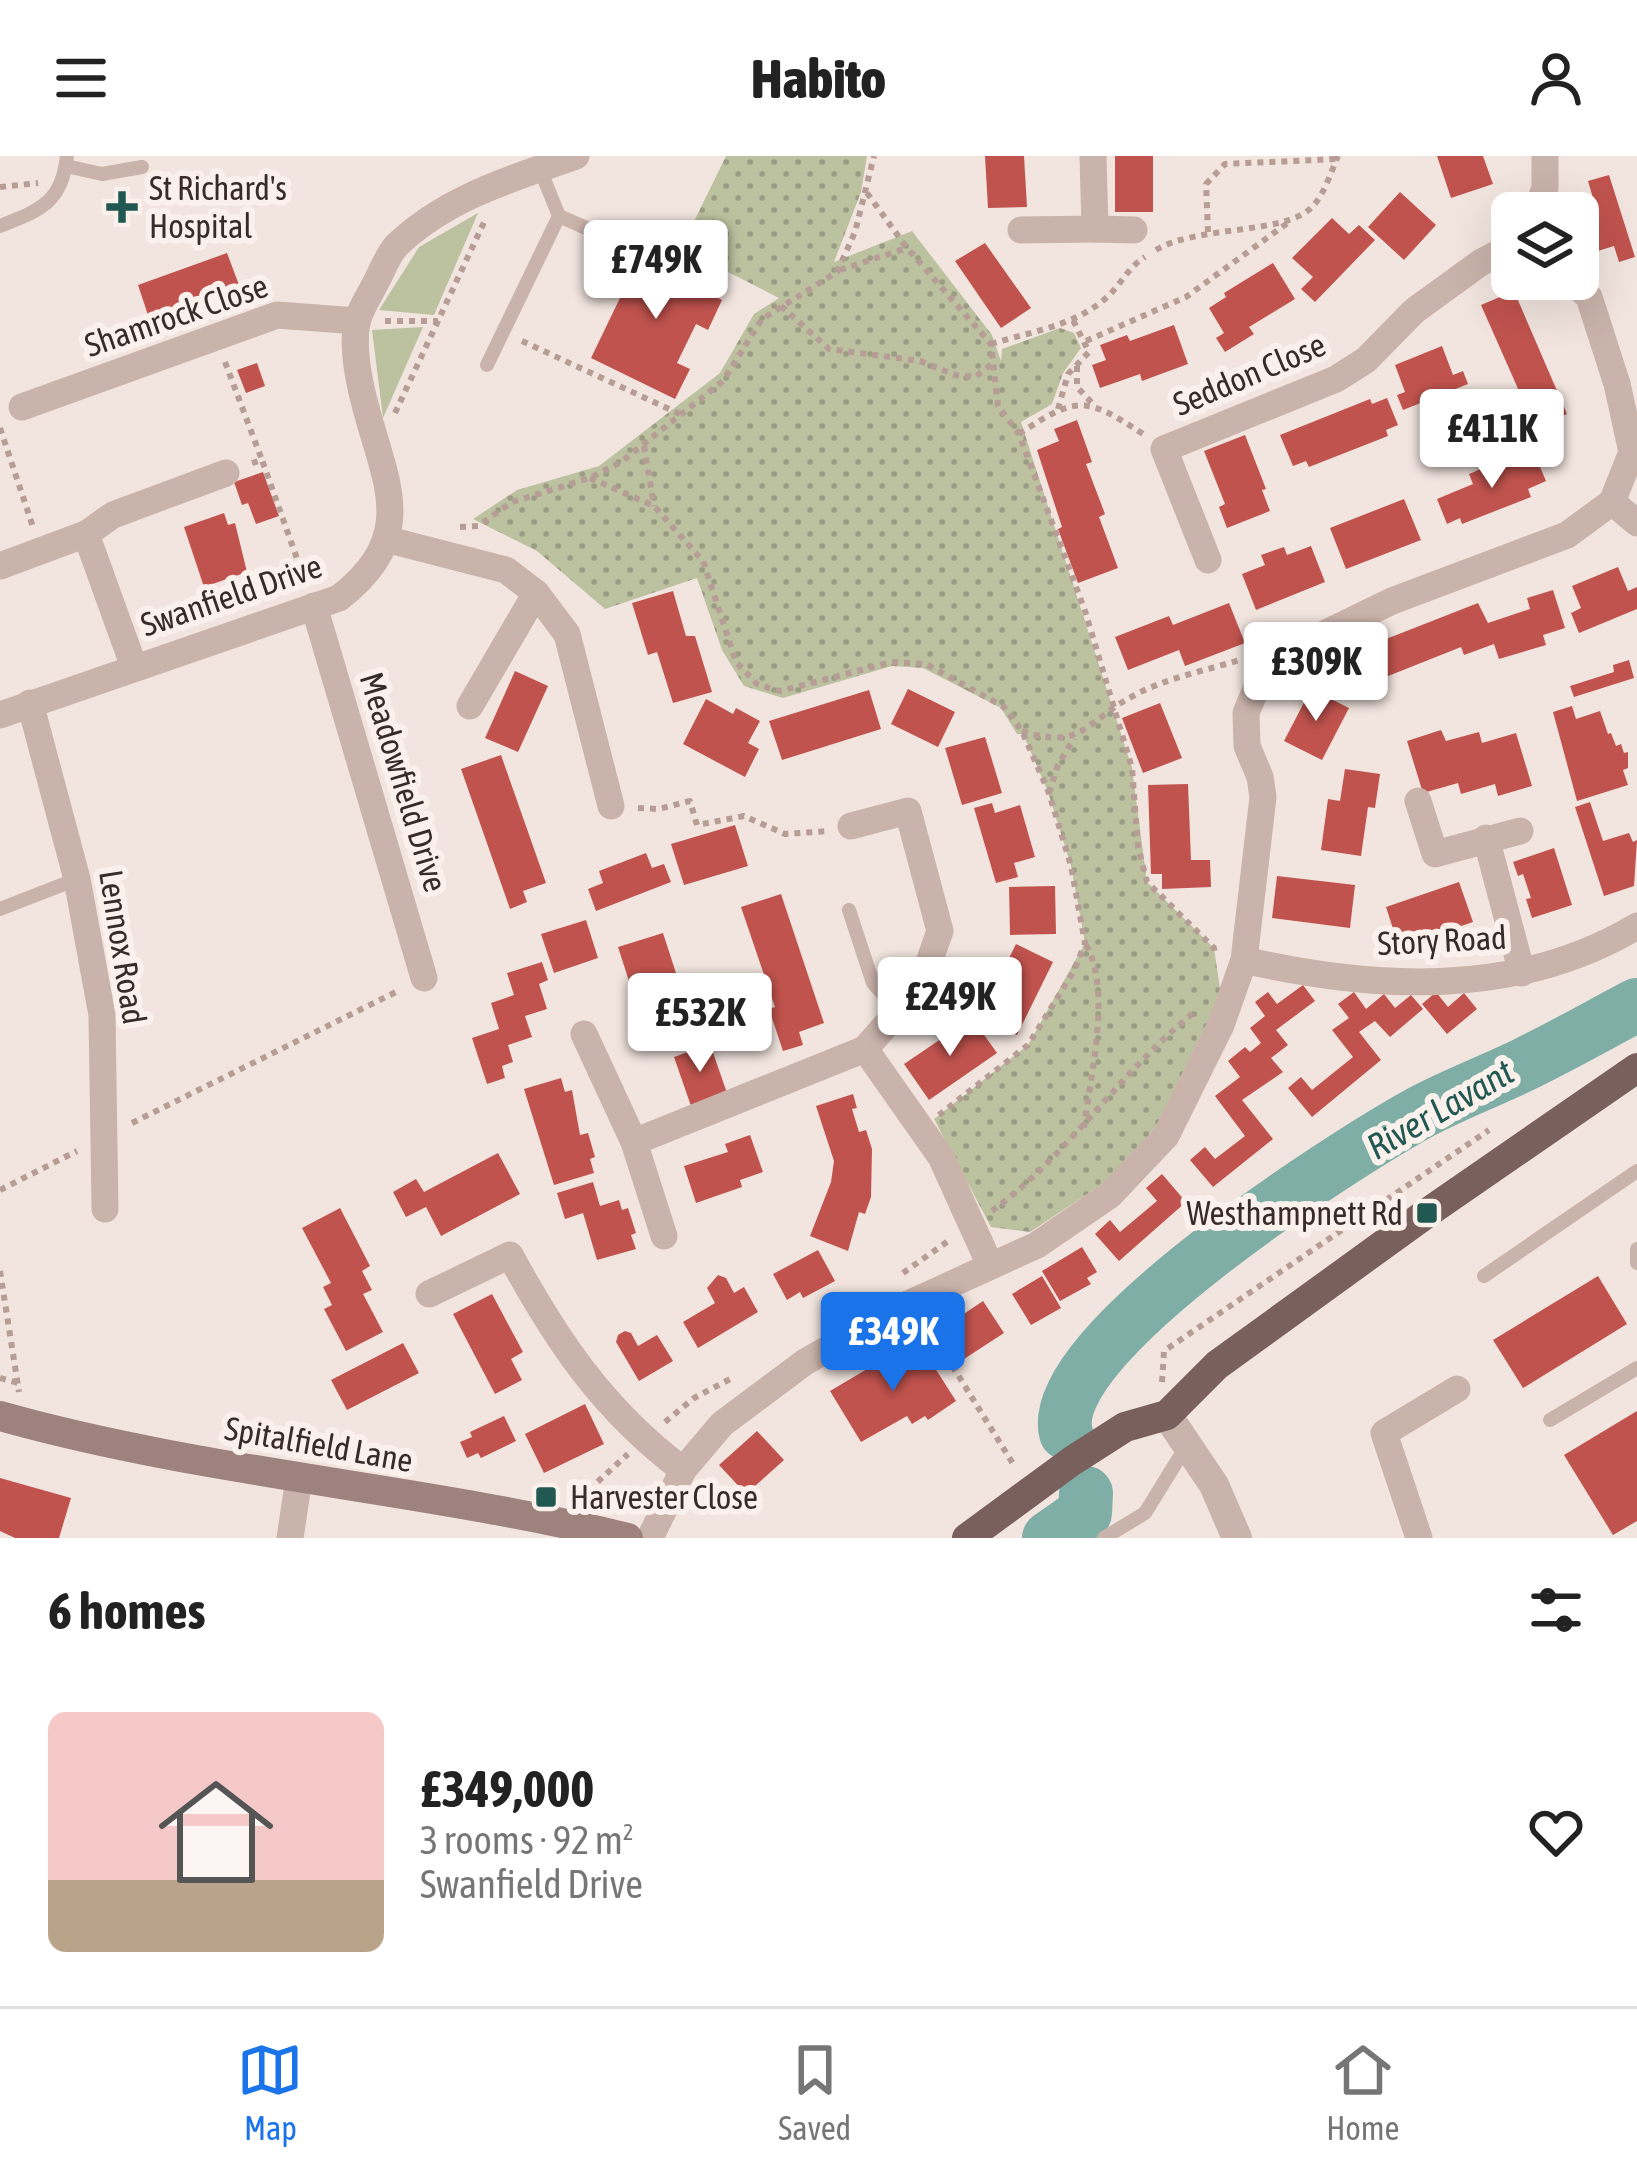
<!DOCTYPE html>
<html lang="en">
<head>
<meta charset="utf-8">
<style>
	:root { --surface:#fff; --page:#f2f2f2; --text:#222; --muted:#767676; --line:#e0e0e0; --accent:#1a73e8 }
	body { margin:0; font-family:"Asap Condensed",sans-serif; background:var(--page); color:var(--text); height:100vh; display:flex; flex-direction:column; font-size:45px; white-space:nowrap }
	* { box-sizing:border-box; margin:0 }
	p { font-size:39px; color:var(--muted) }
	.icon { flex:none; width:66px; height:66px; fill:none; stroke:currentColor; stroke-width:2; stroke-linecap:round; stroke-linejoin:round }
	.map { position:relative; height:1382px; overflow:hidden }
	.side { display:flex; flex-direction:column; background:var(--surface); flex:1 }
	.side>* { flex:none }
	.tools { position:absolute; left:1491px; top:36px; display:grid; gap:24px }
	.tools a { display:grid; place-items:center; width:108px; height:108px; border-radius:18px; background:var(--surface); box-shadow:0 12px 48px #0002; font-size:60px }
	.price { position:absolute; translate:-50% -102px; padding:0 27px; border-radius:12px; background:#fff; color:#222; font-size:39px; line-height:78px; filter:drop-shadow(0 3px 6px #0008) }
	.price::after { content:''; position:absolute; left:50%; top:72px; width:36px; height:27px; margin-left:-18px; background:inherit; clip-path:polygon(0 0,100% 0,50% 100%) }
	.price.selected { background:var(--accent); color:#fff }
	ul { padding:0; list-style:none }
	li { display:flex; align-items:center; gap:36px; height:300px; padding:0 48px }
	li span { display:grid; place-items:center; flex:none; width:336px; height:240px; border-radius:18px; color:#555 }
	li>.icon { margin-inline-start:auto }
	span .icon { width:144px; height:144px; fill:#fffc; stroke-width:1 }
	li b { font-size:51px }
	h2 { display:flex; justify-content:space-between; align-items:center; height:144px; padding:0 48px; font-size:51px }
	header { display:flex; justify-content:space-between; align-items:center; height:156px; padding:0 48px; background:var(--surface); font-size:54px; font-weight:800 }
	.dock { display:flex; justify-content:space-around; align-items:center; height:168px; border-top:3px solid var(--line); background:var(--surface); font-size:33px; color:var(--muted) }
	.dock a { display:grid; justify-items:center; gap:6px }
	.dock .selected { color:var(--accent) }
	.map>svg:first-child { display:block }
	.grass { fill:#bcc1a0 }
	.park { fill:url(#park-dots) }
	.lines { fill:none; stroke-linecap:round; stroke-linejoin:round }
	.river { stroke:#7faea6; stroke-width:54 }
	.building { fill:#c1534e }
	.path { stroke:#b69d96; stroke-width:6; stroke-dasharray:6 6; stroke-linecap:butt }
	.service { stroke:#cab3ab; stroke-width:14 }
	.minor { stroke:#cab3ab; stroke-width:27 }
	.tertiary { stroke:#cab3ab; stroke-width:30 }
	.secondary { stroke:#9e827d; stroke-width:30 }
	.primary { stroke:#79605c; stroke-width:30 }
	.poi-dot { fill:#215851; stroke:#faf0ec; stroke-width:4.5 }
	.labels { text-anchor:middle; stroke-width:12; stroke-linejoin:round; paint-order:stroke }
	.poi-label { font-size:33px; fill:#382c2a; stroke:#faf0ec; text-anchor:start }
	.street-label { font-size:33px; fill:#382c2a; stroke:#faf0ec }
	.water-label { font-size:36px; font-style:italic; fill:#215851; stroke:#faf0ec }
</style>
</head>
<body>
<header><svg class="icon" aria-label="menu" viewBox="0 0 24 24"><path d="M4 6h16M4 12h16M4 18h16"/></svg>Habito<svg class="icon" aria-label="person" viewBox="0 0 24 24"><circle cx="12" cy="8" r="4"/><path d="M4 21q1-7 8-7t8 7"/></svg></header>
<div class="map">
<svg width="1637" height="1382" viewBox="0 0 1637 1382">
	<defs>
		<pattern id="park-dots" width="8" height="8" patternUnits="userSpaceOnUse" patternTransform="scale(3)"><rect width="8" height="8" fill="#bcc1a0"/><path d="M2 2h.1M6 6h.1" fill="none" stroke="#9a9d83" stroke-width="1.8" stroke-linecap="round"/></pattern>
	</defs>
	<rect width="100%" height="100%" fill="#f2e5df"/>
	<!-- grass -->
	<g class="grass">
		<polygon points="478,57 434,159 379,154 419,91"/>
		<polygon points="423,171 383,262 372,174"/>
	</g>
	<!-- park -->
	<polygon class="park" points="726,0 867,0 861,36 834,106 912,75 992,179 1001,205 1002,193 1060,172 1074,177 1081,192 1063,217 1052,248 1021,266 1132,612 1147,726 1214,792 1222,846 1156,971 1107,1025 1030,1076 991,1071 934,963 1028,889 1085,787 1071,710 1048,636 1023,578 1017,578 1001,552 923,512 892,510 783,542 744,530 722,494 697,422 605,453 537,395 473,363 517,334 599,310 720,217 754,158 779,142 681,92"/>
	<g class="lines">
		<!-- river -->
		<g class="river">
			<path d="M1066,1277C1043,1189 1351,994 1423,955C1455,938 1490,925 1523,909C1562,890 1599,869 1637,849"/>
			<polyline points="1049,1382 1085,1357 1086,1337"/>
		</g>
	</g>
	<!-- building -->
	<g class="building">
		<polygon points="985,0 1024,0 1027,51 988,52"/>
		<rect x="1115" y="0" width="38" height="56"/>
		<polygon points="1437,0 1483,0 1493,28 1451,42"/>
		<polygon points="1609,19 1635,101 1619,106 1614,90 1588,98 1572,48 1593,42 1588,25"/>
		<polygon points="1400,36 1436,69 1404,104 1368,71"/>
		<polygon points="1332,62 1349,78 1359,69 1375,84 1315,146 1301,133 1313,121 1292,102"/>
		<polygon points="647,86 698,112 690,128 722,144 708,174 696,168 677,207 690,213 675,243 591,202"/>
		<polygon points="985,87 1031,152 1001,172 955,105"/>
		<polygon points="227,97 239,129 149,162 138,129"/>
		<polygon points="1273,107 1295,143 1249,171 1254,178 1225,196 1216,182 1224,177 1209,152 1226,141 1224,137"/>
		<polygon points="1514,135 1567,258 1535,271 1481,149"/>
		<polygon points="1174,169 1188,208 1142,225 1140,218 1100,232 1092,209 1106,204 1100,189 1127,179 1130,185"/>
		<polygon points="1442,190 1453,219 1463,215 1468,228 1403,254 1397,239 1405,236 1395,209"/>
		<polygon points="257,207 265,230 246,237 237,214"/>
		<polygon points="1387,242 1398,269 1386,274 1388,280 1309,311 1306,305 1293,310 1280,279 1370,243 1372,248"/>
		<polygon points="1077,264 1092,306 1086,308 1105,358 1099,361 1118,412 1078,427 1058,373 1062,371 1037,294 1059,285 1054,273"/>
		<polygon points="1245,279 1266,333 1262,334 1270,355 1227,372 1219,351 1225,348 1204,295"/>
		<polygon points="1535,299 1546,325 1528,333 1531,341 1462,368 1460,362 1447,368 1437,343 1473,328 1469,318 1495,307 1497,314"/>
		<polygon points="263,316 279,360 256,368 248,347 242,349 234,326"/>
		<polygon points="1404,343 1421,384 1346,413 1330,372"/>
		<polygon points="224,357 228,369 235,367 247,416 204,431 184,371"/>
		<polygon points="1311,390 1325,426 1256,454 1242,418 1265,409 1261,399 1284,391 1287,399"/>
		<polygon points="1618,411 1628,435 1637,431 1637,453 1579,477 1571,457 1581,452 1572,430"/>
		<polygon points="1553,434 1565,472 1543,479 1546,489 1499,503 1494,488 1464,499 1461,491 1343,538 1330,505 1478,447 1488,467 1530,453 1527,442"/>
		<polygon points="673,435 686,480 695,480 712,536 673,547 657,496 648,499 632,447"/>
		<polygon points="1229,447 1245,487 1185,510 1179,494 1128,514 1115,481 1169,460 1173,469"/>
		<polygon points="1629,504 1634,522 1574,541 1570,530 1614,516 1613,509"/>
		<polygon points="515,515 548,530 518,596 485,582"/>
		<polygon points="908,533 955,556 938,591 891,568"/>
		<polygon points="1311,533 1349,552 1322,604 1284,585"/>
		<polygon points="869,534 881,573 782,604 769,565"/>
		<polygon points="706,543 733,558 736,552 760,565 748,587 759,593 745,621 683,588"/>
		<polygon points="1160,547 1182,602 1143,617 1122,562"/>
		<polygon points="1572,550 1576,563 1600,555 1608,578 1611,577 1616,590 1621,588 1624,597 1628,596 1628,612 1623,614 1628,629 1577,645 1553,556"/>
		<polygon points="1441,574 1446,585 1479,576 1482,587 1516,577 1532,630 1498,640 1495,628 1461,638 1458,627 1423,637 1407,585"/>
		<polygon points="985,581 1002,637 962,649 945,592"/>
		<polygon points="501,599 546,727 523,735 527,746 510,753 461,613"/>
		<polygon points="1345,613 1380,618 1375,652 1368,651 1361,700 1321,694 1328,643 1340,645"/>
		<polygon points="1188,628 1191,704 1210,704 1211,731 1162,733 1162,718 1151,718 1148,629"/>
		<polygon points="1590,646 1603,685 1629,677 1633,686 1637,684 1634,730 1604,740 1575,651"/>
		<polygon points="992,647 995,657 1020,649 1035,701 1014,707 1018,721 996,727 974,652"/>
		<polygon points="735,669 748,710 684,729 671,688"/>
		<polygon points="1554,692 1572,749 1532,762 1526,743 1531,742 1523,718 1518,720 1513,706"/>
		<polygon points="646,697 652,712 664,708 671,726 596,755 588,733 603,727 599,715"/>
		<polygon points="1277,720 1355,729 1350,772 1272,762"/>
		<polygon points="1459,726 1473,766 1399,791 1386,751"/>
		<polygon points="1055,730 1056,778 1010,779 1009,731"/>
		<polygon points="781,738 824,867 799,876 803,889 783,895 769,853 775,851 741,751"/>
		<polygon points="586,764 598,802 554,817 541,778"/>
		<polygon points="663,777 697,882 675,889 671,877 648,884 618,791"/>
		<polygon points="1016,788 1053,806 1017,879 980,861"/>
		<polygon points="542,806 548,824 539,828 547,853 525,860 532,881 508,889 513,906 502,910 505,922 487,928 472,882 499,873 491,847 514,839 507,817"/>
		<polygon points="1303,829 1315,845 1276,874 1288,889 1271,902 1283,916 1242,944 1273,983 1213,1031 1190,1004 1205,991 1215,1003 1245,980 1215,940 1240,921 1228,905 1245,891 1250,896 1261,887 1250,872 1265,860 1255,846 1268,836 1277,848"/>
		<polygon points="1354,836 1366,853 1384,838 1395,852 1411,839 1423,853 1390,881 1375,865 1359,876 1381,904 1312,961 1288,932 1301,921 1312,934 1353,901 1332,874 1349,862 1338,848"/>
		<polygon points="1436,836 1448,851 1464,837 1477,853 1447,878 1422,848"/>
		<polygon points="972,862 997,897 929,944 904,908"/>
		<polygon points="710,888 727,937 691,950 674,901"/>
		<polygon points="561,922 565,936 572,934 580,979 588,977 595,1001 590,1003 594,1017 554,1029 524,933"/>
		<polygon points="853,938 857,952 852,953 859,976 866,974 872,993 871,1041 865,1058 859,1056 848,1095 810,1080 831,1026 834,1005 816,950"/>
		<polygon points="750,979 763,1016 740,1024 742,1031 696,1047 684,1010 728,996 725,988"/>
		<polygon points="498,997 520,1038 441,1080 426,1051 406,1061 393,1036 416,1023 424,1036"/>
		<polygon points="1162,1018 1186,1046 1119,1105 1095,1078 1110,1064 1120,1076 1157,1045 1146,1032"/>
		<polygon points="593,1026 600,1050 619,1044 622,1054 628,1052 636,1077 631,1079 636,1093 597,1104 583,1057 565,1063 557,1037"/>
		<polygon points="340,1052 370,1110 362,1115 372,1134 363,1138 383,1176 346,1195 324,1153 332,1149 323,1131 331,1127 302,1072"/>
		<polygon points="1082,1091 1097,1116 1087,1122 1091,1128 1060,1145 1042,1115"/>
		<polygon points="818,1094 835,1125 803,1142 800,1136 787,1144 773,1118"/>
		<polygon points="718,1119 726,1122 734,1137 744,1131 758,1156 698,1192 683,1166 715,1147 707,1132"/>
		<polygon points="1042,1120 1061,1152 1031,1169 1012,1138"/>
		<polygon points="1598,1120 1627,1168 1523,1232 1493,1184"/>
		<polygon points="492,1138 523,1196 511,1203 522,1224 495,1238 453,1158"/>
		<polygon points="983,1145 1004,1177 964,1203 943,1172"/>
		<polygon points="625,1175 631,1177 638,1190 657,1179 673,1205 639,1225 616,1186 618,1179"/>
		<polygon points="403,1187 419,1217 347,1254 331,1224"/>
		<polygon points="919,1187 956,1245 928,1264 925,1260 912,1268 907,1260 861,1286 830,1235 879,1206 884,1213"/>
		<polygon points="585,1248 604,1288 544,1317 525,1278"/>
		<polygon points="1637,1255 1637,1365 1613,1379 1564,1299"/>
		<polygon points="504,1260 516,1285 481,1302 478,1297 467,1302 460,1286 472,1281 470,1276"/>
		<polygon points="757,1275 784,1304 746,1338 719,1309"/>
		<polygon points="0,1322 71,1342 59,1382 15,1382 0,1375"/>
	</g>
	<g class="lines">
		<!-- path -->
		<g class="path">
			<polyline points="0,31 38,27"/>
			<polyline points="867,37 907,92 991,188 998,250 1019,278 1085,455 1132,612 1138,691 1147,726 1214,792 1215,797"/>
			<polyline points="1208,76 1206,28 1225,8 1337,3"/>
			<path d="M1156,94C1197,69 1285,79 1312,51C1324,39 1331,16 1338,0"/>
			<polyline points="840,114 907,92"/>
			<polyline points="781,150 829,193 920,205 955,219 975,221 993,207"/>
			<polyline points="385,165 438,165"/>
			<polyline points="522,185 682,259"/>
			<polyline points="1086,185 1186,141 1289,66"/>
			<path d="M991,188C1029,176 1075,170 1106,142C1121,129 1127,112 1145,101"/>
			<polyline points="225,206 262,304"/>
			<polyline points="1077,210 1077,231 1093,248"/>
			<polyline points="1058,253 1068,218 1089,196 1073,164"/>
			<polyline points="395,257 486,62"/>
			<polyline points="0,272 33,371"/>
			<path d="M1019,278C1076,240 1086,240 1143,278"/>
			<polyline points="644,290 654,350"/>
			<polyline points="252,307 262,304 306,428"/>
			<polyline points="590,322 654,350 703,405 736,506 757,528 780,535 892,506 926,508 1004,551 1022,575 1049,637 1071,710 1085,787 1074,815 1028,889 939,959"/>
			<polyline points="460,371 478,370 512,346 590,322 621,306 723,225 762,163 837,116 855,76 874,0"/>
			<path d="M1022,575C1082,595 1086,565 1133,540C1165,522 1208,514 1243,503"/>
			<polyline points="1049,637 1058,609 1074,582"/>
			<polyline points="638,652 658,653 690,645 697,669 744,660 785,678 829,675"/>
			<polyline points="132,967 400,834"/>
			<path d="M1084,972C1090,919 1113,834 1085,787"/>
			<polyline points="0,1034 77,995"/>
			<path d="M992,1055C1070,998 1121,914 1196,855"/>
			<polyline points="0,1115 19,1236"/>
			<polyline points="903,1117 951,1083"/>
			<polyline points="927,1169 1015,1311"/>
			<polyline points="0,1222 18,1227"/>
			<polyline points="1162,1226 1164,1195 1489,974"/>
			<polyline points="665,1266 694,1242 734,1221"/>
			<polyline points="580,1342 628,1298"/>
		</g>
		<!-- service -->
		<g class="service">
			<polyline points="66,10 102,18 142,11"/>
			<polyline points="559,60 627,90"/>
			<path d="M0,70C40,54 62,47 67,0"/>
			<polyline points="487,209 559,60 540,13"/>
			<polyline points="0,753 77,723"/>
			<polyline points="849,754 873,827 898,855"/>
			<polyline points="1637,1093 1637,1107"/>
			<polyline points="1484,1120 1637,1015"/>
			<polyline points="1550,1264 1637,1212"/>
			<polyline points="1104,1382 1145,1357 1187,1289"/>
		</g>
		<!-- minor -->
		<g class="minor">
			<polyline points="1535,57 1545,32 1545,0"/>
			<polyline points="1095,73 1134,74"/>
			<polyline points="1021,74 1095,73 1093,0"/>
			<polyline points="22,251 277,159 357,165"/>
			<polyline points="1612,346 1637,367"/>
			<polyline points="86,378 134,511"/>
			<polyline points="389,384 506,414 536,437 567,478 611,650"/>
			<polyline points="1208,404 1164,293 1336,223 1366,204 1414,155 1480,107 1512,90"/>
			<polyline points="0,410 86,378 113,359 226,317"/>
			<polyline points="314,450 424,822"/>
			<polyline points="30,547 77,723 102,859 105,1053"/>
			<polyline points="470,550 536,437"/>
			<path d="M0,559L339,442C427,374 378,317 360,227C356,208 353,181 358,163C361,152 369,140 374,130C381,118 387,100 396,90C445,42 513,22 576,0"/>
			<polyline points="1418,645 1435,698 1520,675"/>
			<polyline points="851,670 908,655 940,775 921,829 865,893"/>
			<polyline points="1486,682 1522,817"/>
			<path d="M1244,804C1375,834 1517,842 1637,770"/>
			<polyline points="584,878 634,986 664,1080"/>
			<polyline points="634,986 865,893 941,1001 990,1109"/>
			<path d="M429,1138L510,1099C557,1185 603,1254 683,1314"/>
			<polyline points="290,1382 299,1322"/>
			<polyline points="650,1382 683,1314 722,1268 805,1206 906,1149 1037,1089 1110,1039 1166,980 1221,869 1244,804 1263,641 1260,621 1247,590 1246,557 1258,528 1279,500 1392,445 1567,379 1612,346 1632,296 1617,228 1589,141 1569,123"/>
			<polyline points="1419,1382 1384,1277 1457,1233"/>
		</g>
		<!-- tertiary -->
		<polyline class="tertiary" points="1167,1259 1214,1329 1237,1382"/>
		<!-- secondary -->
		<path class="secondary" d="M0,1260C206,1318 421,1331 628,1382"/>
		<!-- primary -->
		<polyline class="primary" points="967,1382 1072,1305 1125,1271 1167,1259 1217,1209 1427,1057 1637,912"/>
	</g>
	<!-- markers -->
	<g class="poi-dot">
		<path d="M116 33h12v12h12v12h-12v12h-12v-12h-12v-12h12z"/>
		<rect x="1415" y="1045" width="24" height="24" rx="6"/>
		<rect x="534" y="1329" width="24" height="24" rx="6"/>
	</g>
	<g class="labels">
		<!-- poi labels -->
		<g class="poi-label">
			<text x="149" y="44">St Richard's<tspan x="149" dy="38">Hospital</tspan></text>
			<text x="1403" y="1069" text-anchor="end">Westhampnett Rd</text>
			<text x="570" y="1353">Harvester Close</text>
		</g>
		<!-- street labels -->
		<g class="street-label">
			<text transform="translate(176 159) rotate(-19)" y="12">Shamrock Close</text>
			<text transform="translate(1249 218) rotate(-23)" y="12">Seddon Close</text>
			<text transform="translate(231 439) rotate(-19)" y="12">Swanfield Drive</text>
			<text transform="translate(404 626) rotate(73)" y="12">Meadowfield Drive</text>
			<text transform="translate(1442 784) rotate(-3)" y="12">Story Road</text>
			<text transform="translate(123 791) rotate(81)" y="12">Lennox Road</text>
			<text transform="translate(319 1288) rotate(10)" y="12">Spitalfield Lane</text>
		</g>
		<!-- water labels -->
		<g class="water-label">
			<text transform="translate(1440 953) rotate(-30)" y="13">River Lavant</text>
		</g>
	</g>
</svg>
<div class="tools">
<a><svg class="icon" aria-label="layers" viewBox="0 0 24 24"><path d="M12 4l9 5-9 5-9-5zM3 14l9 5 9-5"/></svg></a>
</div>
<b class="price" style="left:656px;top:166px">£749K</b>
<b class="price" style="left:1492px;top:335px">£411K</b>
<b class="price" style="left:1316px;top:568px">£309K</b>
<b class="price" style="left:950px;top:903px">£249K</b>
<b class="price" style="left:700px;top:919px">£532K</b>
<b class="price selected" style="left:893px;top:1238px">£349K</b>
</div>
<section class="side">
<h2>6 homes<svg class="icon" aria-label="filters" viewBox="0 0 24 24"><path d="M4 7h16M4 17h16"/><circle cx="9" cy="7" r="2"/><circle cx="15" cy="17" r="2"/></svg></h2>
<ul>
<li><span style="background:linear-gradient(#f6c9c9 70%,#b9a48a 0)"><svg class="icon" aria-label="home" viewBox="0 0 24 24"><path d="M3 11l9-7 9 7M6 9v11h12V9"/></svg></span><div><b>£349,000</b><p>3 rooms · 92 m²</p><p>Swanfield Drive</p></div><svg class="icon" aria-label="heart" viewBox="0 0 24 24"><path d="M12 20l-8-8c-3-5 5-10 8-4 3-6 11-1 8 4z"/></svg></li>
</ul>
</section>
<nav class="dock">
<a class="selected"><svg class="icon" aria-label="map" viewBox="0 0 24 24"><path d="M3 6l6-2 6 2 6-2v14l-6 2-6-2-6 2zM9 4v14M15 6v14"/></svg>Map</a>
<a><svg class="icon" aria-label="saved" viewBox="0 0 24 24"><path d="M7 4h10v16l-5-4-5 4z"/></svg>Saved</a>
<a><svg class="icon" aria-label="home" viewBox="0 0 24 24"><path d="M3 11l9-7 9 7M6 9v11h12V9"/></svg>Home</a>
</nav>
</body>
</html>
